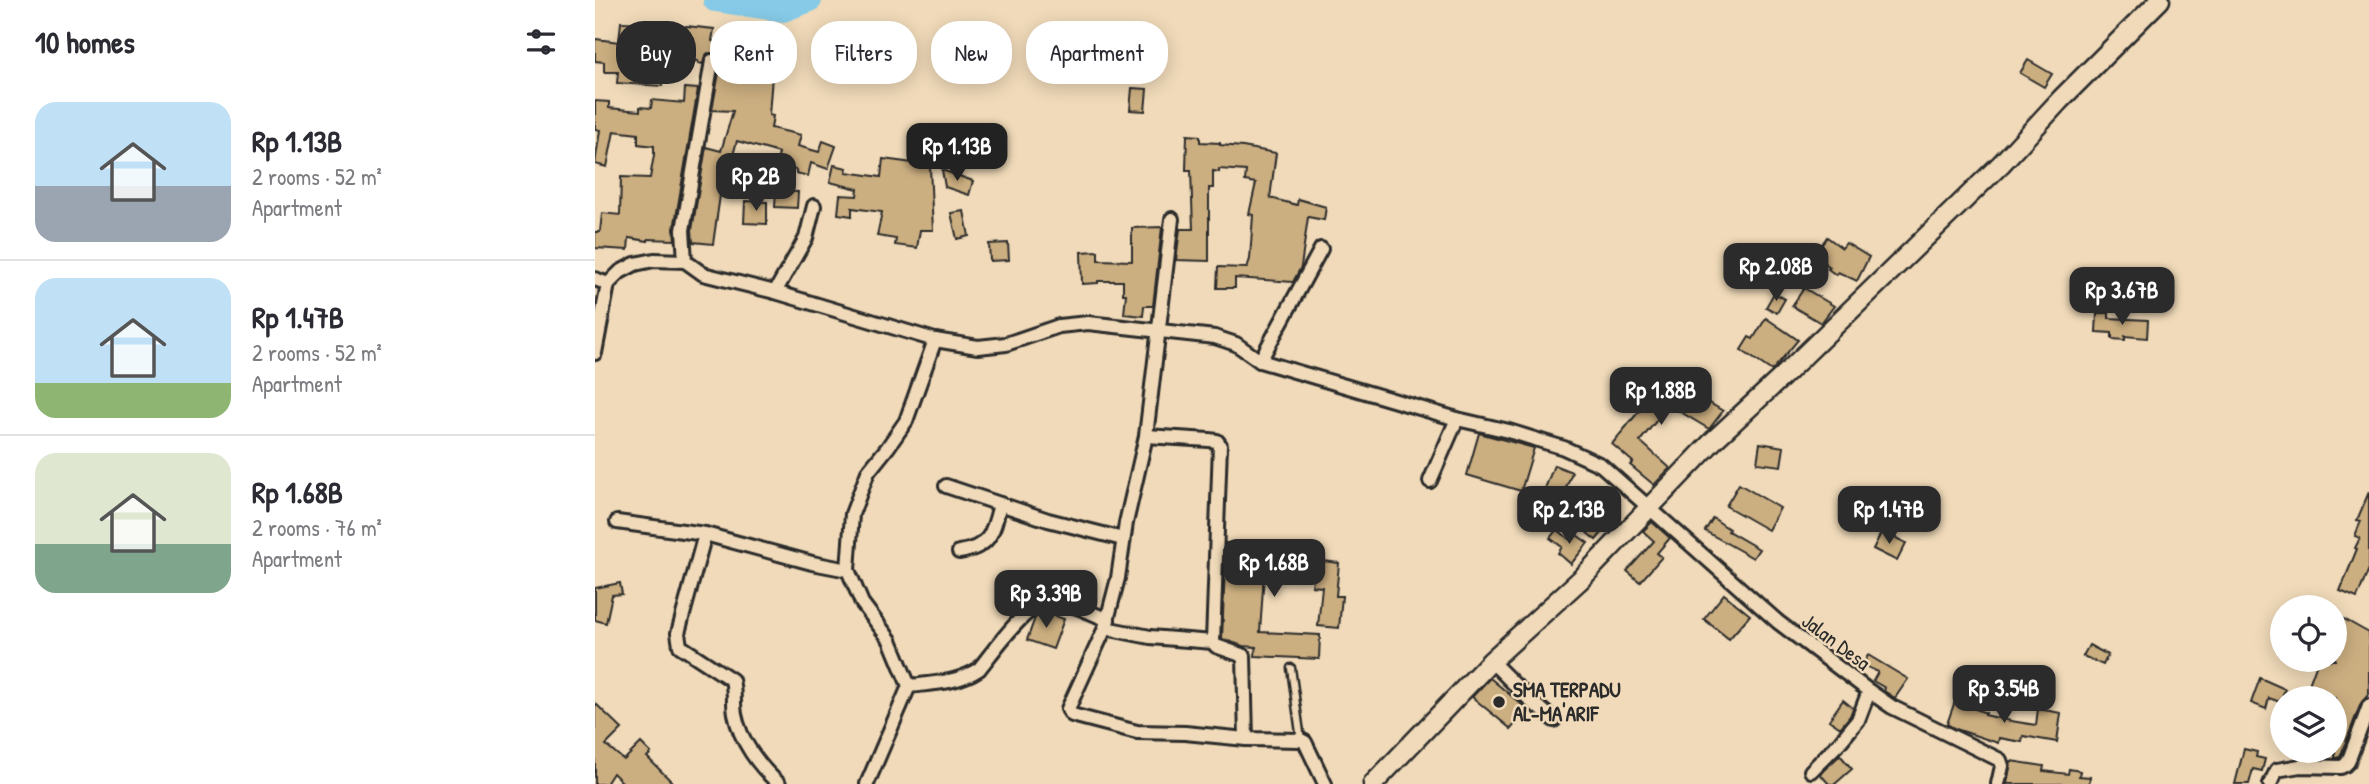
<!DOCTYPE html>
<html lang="en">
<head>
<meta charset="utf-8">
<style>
	:root { --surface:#fff; --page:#f2f2f3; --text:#2b2b33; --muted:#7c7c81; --line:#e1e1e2; --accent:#2b2b2b }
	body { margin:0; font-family:"Patrick Hand",sans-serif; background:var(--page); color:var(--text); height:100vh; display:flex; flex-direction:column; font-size:26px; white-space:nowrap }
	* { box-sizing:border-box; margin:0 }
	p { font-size:23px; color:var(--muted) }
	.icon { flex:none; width:38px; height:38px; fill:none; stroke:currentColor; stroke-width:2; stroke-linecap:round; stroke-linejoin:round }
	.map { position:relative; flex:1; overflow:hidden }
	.details { display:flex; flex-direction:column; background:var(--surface); width:595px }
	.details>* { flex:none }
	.banner { position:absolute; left:21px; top:21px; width:665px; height:63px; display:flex; gap:14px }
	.controls { position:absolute; left:1675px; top:595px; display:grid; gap:14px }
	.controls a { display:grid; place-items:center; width:77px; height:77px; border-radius:50%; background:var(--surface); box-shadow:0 4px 18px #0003; font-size:35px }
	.price { position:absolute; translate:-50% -60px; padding:0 16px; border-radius:14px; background:var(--accent); color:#fff; font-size:23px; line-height:46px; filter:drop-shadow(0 2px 4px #0008) }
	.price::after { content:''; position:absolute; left:50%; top:42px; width:21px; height:16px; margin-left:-10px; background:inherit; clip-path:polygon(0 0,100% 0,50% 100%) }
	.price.on { background:#222; color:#fff }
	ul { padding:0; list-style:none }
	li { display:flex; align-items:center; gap:21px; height:175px; padding:0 35px }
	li+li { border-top:2px solid var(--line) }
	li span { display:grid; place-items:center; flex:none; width:196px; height:140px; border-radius:21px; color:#555 }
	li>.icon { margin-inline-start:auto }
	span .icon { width:84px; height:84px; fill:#fffc; stroke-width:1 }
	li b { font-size:30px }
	h2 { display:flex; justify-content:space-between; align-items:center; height:84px; padding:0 35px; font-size:30px }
	.tag { padding:0 24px; border-radius:28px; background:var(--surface); box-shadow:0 4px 18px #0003; font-size:24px; line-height:63px }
	.tag.on { background:var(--accent); color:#fff }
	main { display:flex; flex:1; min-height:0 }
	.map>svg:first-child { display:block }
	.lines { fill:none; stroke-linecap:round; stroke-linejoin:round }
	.river { stroke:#86cae7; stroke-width:24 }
	.building { fill:#ccaf81; stroke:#2b2b2b; stroke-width:2 }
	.lane-casing { stroke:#2b2b2b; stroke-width:11 }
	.street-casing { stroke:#2b2b2b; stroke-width:18 }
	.secondary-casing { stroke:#2b2b2b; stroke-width:23 }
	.lane { stroke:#f0dab9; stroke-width:6 }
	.street { stroke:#f0dab9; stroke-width:12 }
	.secondary { stroke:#f0dab9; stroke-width:18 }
	.poi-dot { fill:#2b2b2b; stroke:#f0dab9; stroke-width:2.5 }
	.labels { text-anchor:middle; stroke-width:5; stroke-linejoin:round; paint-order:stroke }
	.street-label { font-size:21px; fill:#2b2b2b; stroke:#f0dab9 }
	.poi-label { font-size:21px; font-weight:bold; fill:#2b2b2b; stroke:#f0dab9; text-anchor:start }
</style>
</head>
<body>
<main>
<section class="details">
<h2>10 homes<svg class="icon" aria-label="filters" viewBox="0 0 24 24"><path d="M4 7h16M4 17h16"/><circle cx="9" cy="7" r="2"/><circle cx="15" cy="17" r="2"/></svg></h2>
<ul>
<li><span style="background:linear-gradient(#bfe0f5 60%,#9aa5b1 0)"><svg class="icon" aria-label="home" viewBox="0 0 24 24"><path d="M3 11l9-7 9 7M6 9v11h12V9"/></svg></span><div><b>Rp 1.13B</b><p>2 rooms · 52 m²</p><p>Apartment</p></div></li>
<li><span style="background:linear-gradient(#bfe0f5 75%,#8fb573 0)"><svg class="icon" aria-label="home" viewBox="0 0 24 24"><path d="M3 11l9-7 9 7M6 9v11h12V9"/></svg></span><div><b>Rp 1.47B</b><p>2 rooms · 52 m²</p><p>Apartment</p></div></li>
<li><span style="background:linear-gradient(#dfe7d0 65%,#7fa58c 0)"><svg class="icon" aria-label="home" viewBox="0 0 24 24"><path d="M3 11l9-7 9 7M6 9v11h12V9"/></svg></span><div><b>Rp 1.68B</b><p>2 rooms · 76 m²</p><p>Apartment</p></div></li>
</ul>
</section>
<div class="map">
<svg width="1774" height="784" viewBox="0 0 1774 784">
	<rect width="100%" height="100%" fill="#f0dab9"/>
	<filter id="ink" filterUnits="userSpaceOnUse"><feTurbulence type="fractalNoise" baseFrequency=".0143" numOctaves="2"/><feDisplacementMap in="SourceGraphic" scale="14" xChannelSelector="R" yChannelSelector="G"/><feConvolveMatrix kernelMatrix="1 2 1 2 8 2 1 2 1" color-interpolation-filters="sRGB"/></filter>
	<g filter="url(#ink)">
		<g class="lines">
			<!-- river -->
			<polyline class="river" points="120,0 188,10 215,0"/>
		</g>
		<!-- building -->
		<g class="building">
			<polygon points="26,22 51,23 48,48 58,49 57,56 70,56 67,86 22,83 23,72 9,72 9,62 0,61 0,39 24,42"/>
			<polygon points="91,26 119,29 117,41 138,45 137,52 173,59 176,48 190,52 183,77 177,76 174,115 178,116 176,128 206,135 203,146 224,152 228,141 241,146 233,169 216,163 213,176 201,173 201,170 181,166 184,153 142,141 134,169 129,168 118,244 98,242 97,230 111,147 126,151 138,111 117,110 126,62 123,55 113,53 110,56 108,64 103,63 103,61 88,60"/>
			<polygon points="1433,60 1457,74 1449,87 1425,73"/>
			<polygon points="90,88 103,89 79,229 80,240 53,239 53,241 34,238 33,250 0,248 0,232 5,232 7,213 25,215 26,177 55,178 59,155 59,146 43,144 43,134 19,131 12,167 0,164 5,130 0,129 0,101 14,102 14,108 45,111 45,107 56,108 57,100 89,103"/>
			<polygon points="537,88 552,89 550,111 535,110"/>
			<polygon points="592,135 605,136 605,142 625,143 625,145 648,147 681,153 675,198 702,205 703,199 731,207 729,220 713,217 706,267 698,282 640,278 640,288 622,288 623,267 652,268 655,259 658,215 654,214 661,183 650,181 651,171 624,169 624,172 618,171 618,188 614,188 614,261 581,260 585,229 598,229 596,170 591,170"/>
			<polygon points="288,159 333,165 335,167 338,230 325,230 322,248 300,245 301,239 282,236 287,212 257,208 257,216 243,214 245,195 262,196 263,189 235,182 239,165 252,168 251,172 286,177"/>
			<polygon points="347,170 378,181 374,195 350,187"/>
			<polygon points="181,191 203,192 202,208 180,207"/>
			<polygon points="150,201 172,202 172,224 149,223"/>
			<polygon points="369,211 374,236 362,239 356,213"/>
			<polygon points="567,227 558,306 549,306 548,316 529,314 531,294 528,294 528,281 503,281 503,283 487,284 486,252 503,251 503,260 537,261 537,228"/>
			<polygon points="1232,237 1247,248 1251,243 1274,257 1262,281 1243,272 1241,275 1233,269 1235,267 1219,256"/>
			<polygon points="413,243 414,260 395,261 394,244"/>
			<polygon points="1209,288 1239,306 1226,323 1197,306"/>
			<polygon points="1179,293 1190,299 1182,313 1171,307"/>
			<polygon points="1502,313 1514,313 1514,318 1553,320 1552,338 1530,336 1530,340 1517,339 1517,333 1501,332"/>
			<polygon points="1171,318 1203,340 1177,371 1146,350 1154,337 1158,339"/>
			<polygon points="1074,379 1128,411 1114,429 1074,405 1045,441 1075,468 1059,485 1035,465 1038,462 1017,444 1054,399 1059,403"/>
			<polygon points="884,433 939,448 926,491 872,475"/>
			<polygon points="1165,443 1189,447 1186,466 1162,463"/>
			<polygon points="959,465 977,472 966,501 948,494"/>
			<polygon points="1144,484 1185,508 1173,530 1131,506"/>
			<polygon points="1774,492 1774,569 1762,598 1745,591 1762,549 1760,548 1765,538 1760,536 1766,521 1762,520"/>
			<polygon points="1118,518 1134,529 1133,531 1164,549 1158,558 1110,531"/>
			<polygon points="1004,520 1012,527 1001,540 992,533"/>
			<polygon points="1057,522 1075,538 1062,553 1067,557 1045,582 1032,571 1059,541 1048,531"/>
			<polygon points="962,529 974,539 979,533 993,543 976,564 963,553 967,547 955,538"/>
			<polygon points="1287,531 1311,543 1302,561 1278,549"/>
			<polygon points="631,543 712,551 711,559 744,563 741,596 747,596 744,628 723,626 727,587 717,586 718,579 669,574 665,632 725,635 724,659 660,656 661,647 648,646 627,639"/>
			<polygon points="25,583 27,594 17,595 11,623 0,620 0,588"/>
			<polygon points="1129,594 1155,615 1134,639 1109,619"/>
			<polygon points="449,612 469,619 458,649 432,640 440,618"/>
			<polygon points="1749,619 1774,633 1774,694 1766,703 1745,757 1740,758 1740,698 1709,698 1723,660 1740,660 1740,634"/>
			<polygon points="1494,645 1513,655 1508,665 1488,656"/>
			<polygon points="1273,655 1313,679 1300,698 1289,691 1290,688 1278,681 1283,672 1268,665"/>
			<polygon points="895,678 932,709 916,729 877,697"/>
			<polygon points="1665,678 1690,689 1685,702 1674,698 1671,709 1656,703"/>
			<polygon points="1248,700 1258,708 1255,716 1246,727 1244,727 1234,720"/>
			<polygon points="1360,701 1391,713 1390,715 1416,721 1441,725 1443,709 1466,713 1462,742 1428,736 1427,742 1404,738 1403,743 1361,729 1352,724"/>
			<polygon points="0,703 27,729 11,745 29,760 46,743 56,753 52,757 79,784 29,784 18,773 11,784 0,784"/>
			<polygon points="1649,749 1662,752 1661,757 1670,759 1667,771 1658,769 1654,784 1640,784"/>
			<polygon points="1245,755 1257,769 1240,784 1234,784 1225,774"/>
			<polygon points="1416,761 1449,766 1448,771 1473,774 1474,769 1485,771 1484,776 1495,777 1494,784 1412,784"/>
		</g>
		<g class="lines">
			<defs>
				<polyline id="lane" points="696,668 706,740"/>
				<g id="street">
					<polyline points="577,219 551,436 531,523 523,578 510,628 473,709 477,715 542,732 590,733 651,739 706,740 710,742 730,784"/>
					<polyline points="90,261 88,230 117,61"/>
					<polyline points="0,279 13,284"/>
					<polyline points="180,292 211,238 219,206"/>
					<polyline points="0,353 13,284 25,272 40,264 59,260 90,261 108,274 180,292 340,340 383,347 411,344 464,326 493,323 620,337 641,344 665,361 862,419 914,431 969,448 1006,465 1183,622 1274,691 1297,707 1405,760 1407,766 1403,784"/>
					<polyline points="665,361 726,249"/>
					<polyline points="835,481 862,419"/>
					<polyline points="351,486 453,520 528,539"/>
					<polyline points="22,522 110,534 217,563 253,570"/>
					<path d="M110,534L83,633L85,646L137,680C140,691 138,703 140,714C145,741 164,766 184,784"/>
					<path d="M364,552C396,547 398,532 405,504"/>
					<polyline points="510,628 555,637 618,642 625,445 622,441 614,440 551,436"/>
					<polyline points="618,642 621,646 649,656 651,739"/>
					<polyline points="896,661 936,701 959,720"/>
					<path d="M314,686C339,683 363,683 384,669C398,652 433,601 455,601C474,601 495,613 513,620"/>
					<polyline points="1216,771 1245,742 1263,720 1274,691"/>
					<polyline points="272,784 314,686 295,640 267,603 253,570 257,514 273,472 293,447 311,421 340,340"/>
					<polyline points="1675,784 1682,770 1705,766 1746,767 1750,765 1753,762 1774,706"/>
				</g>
				<polyline id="secondary" points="778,784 896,661 985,580 1119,440 1188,376 1407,163 1466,99 1565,0"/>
			</defs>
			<!-- lane casing -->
			<use href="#lane" class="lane-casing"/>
			<!-- street casing -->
			<use href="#street" class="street-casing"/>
			<!-- secondary casing -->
			<use href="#secondary" class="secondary-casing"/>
			<!-- lane -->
			<use href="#lane" class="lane"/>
			<!-- street -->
			<use href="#street" class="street"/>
			<!-- secondary -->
			<use href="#secondary" class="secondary"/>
		</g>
	</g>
	<!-- markers -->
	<circle class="poi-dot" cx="904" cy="702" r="7"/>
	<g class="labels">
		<!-- street labels -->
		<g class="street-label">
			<text transform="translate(1241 642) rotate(37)" y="7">Jalan Desa</text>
		</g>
		<!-- poi labels -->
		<g class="poi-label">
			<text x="918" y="697">SMA TERPADU<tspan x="918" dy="24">AL-MA'ARIF</tspan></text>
		</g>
	</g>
</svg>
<div class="controls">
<a><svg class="icon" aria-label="locate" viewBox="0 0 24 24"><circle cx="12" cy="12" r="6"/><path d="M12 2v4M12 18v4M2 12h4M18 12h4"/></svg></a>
<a><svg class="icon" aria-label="layers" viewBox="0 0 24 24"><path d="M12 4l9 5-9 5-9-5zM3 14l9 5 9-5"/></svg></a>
</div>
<b class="price on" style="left:362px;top:183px">Rp 1.13B</b>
<b class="price" style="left:161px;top:213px">Rp 2B</b>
<b class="price" style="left:1181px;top:303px">Rp 2.08B</b>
<b class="price" style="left:1527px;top:327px">Rp 3.67B</b>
<b class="price" style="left:1066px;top:427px">Rp 1.88B</b>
<b class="price" style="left:974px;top:546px">Rp 2.13B</b>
<b class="price" style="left:1294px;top:546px">Rp 1.47B</b>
<b class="price" style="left:679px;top:599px">Rp 1.68B</b>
<b class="price" style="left:451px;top:630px">Rp 3.39B</b>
<b class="price" style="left:1409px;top:725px">Rp 3.54B</b>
<div class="banner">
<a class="tag on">Buy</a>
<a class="tag">Rent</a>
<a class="tag">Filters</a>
<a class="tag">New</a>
<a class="tag">Apartment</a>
</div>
</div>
</main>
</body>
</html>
